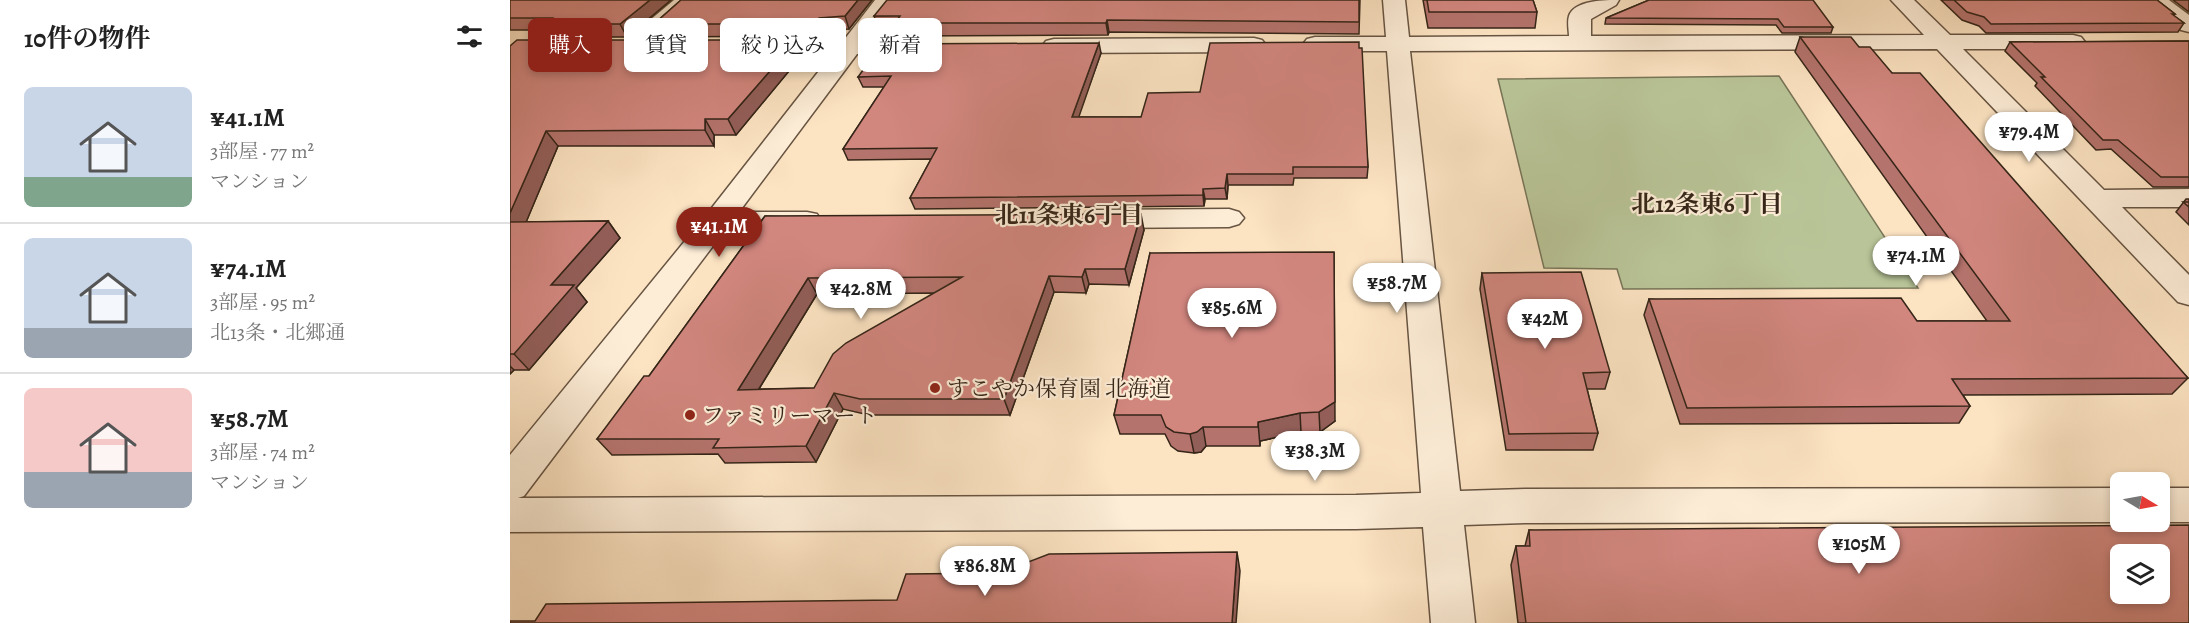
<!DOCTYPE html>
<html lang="ja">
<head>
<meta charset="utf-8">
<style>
	:root { --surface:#fff; --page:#f2f2f2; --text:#222; --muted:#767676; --line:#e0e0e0; --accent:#8f2418 }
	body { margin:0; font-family:Alegreya,"Noto Serif JP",serif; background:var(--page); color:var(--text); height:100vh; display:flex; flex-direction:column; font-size:22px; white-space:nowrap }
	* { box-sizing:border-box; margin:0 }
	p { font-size:20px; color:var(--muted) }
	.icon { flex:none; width:33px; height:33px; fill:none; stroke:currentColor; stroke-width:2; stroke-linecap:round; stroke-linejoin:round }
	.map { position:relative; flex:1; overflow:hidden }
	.drawer { display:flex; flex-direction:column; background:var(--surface); width:510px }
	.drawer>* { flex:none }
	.hud { position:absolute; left:18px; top:18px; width:570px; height:54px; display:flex; gap:12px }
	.needle { width:39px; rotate:100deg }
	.controls { position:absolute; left:1600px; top:472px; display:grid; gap:12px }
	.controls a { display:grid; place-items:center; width:60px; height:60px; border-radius:9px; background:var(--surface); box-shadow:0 3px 9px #0003; font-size:30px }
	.price { position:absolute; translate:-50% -51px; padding:0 14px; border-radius:21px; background:#fff; color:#222; font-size:20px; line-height:39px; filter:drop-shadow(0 2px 3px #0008) }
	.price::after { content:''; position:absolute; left:50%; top:36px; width:18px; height:14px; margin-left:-9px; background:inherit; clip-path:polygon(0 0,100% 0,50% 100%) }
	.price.selected { background:var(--accent); color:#fff }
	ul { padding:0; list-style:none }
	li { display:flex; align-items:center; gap:18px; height:150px; padding:0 24px }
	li+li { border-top:2px solid var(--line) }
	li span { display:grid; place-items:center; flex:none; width:168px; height:120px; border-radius:9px; color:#555 }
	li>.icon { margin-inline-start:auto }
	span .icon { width:72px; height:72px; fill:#fffc; stroke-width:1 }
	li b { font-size:26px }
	h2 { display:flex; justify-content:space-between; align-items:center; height:72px; padding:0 24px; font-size:26px }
	.tag { padding:0 21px; border-radius:9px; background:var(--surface); box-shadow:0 3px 9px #0003; font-size:21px; line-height:54px }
	.tag.selected { background:var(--accent); color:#fff }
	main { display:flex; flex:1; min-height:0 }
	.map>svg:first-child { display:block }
	.green { fill:#b9c598; stroke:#777558; stroke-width:1.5 }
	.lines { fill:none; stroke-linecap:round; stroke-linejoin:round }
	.minor-casing { stroke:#675442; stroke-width:3 }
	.minor { fill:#fdedd7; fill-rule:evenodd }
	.wall { fill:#b4736c; stroke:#352518; stroke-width:1.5; fill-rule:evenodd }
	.shaded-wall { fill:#925e58; stroke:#352518; stroke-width:1.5 }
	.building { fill:#d1867e; stroke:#352518; stroke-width:1.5; fill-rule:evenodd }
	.poi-dot { fill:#8f2418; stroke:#fdedd7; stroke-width:2 }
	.labels { text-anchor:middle; stroke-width:4.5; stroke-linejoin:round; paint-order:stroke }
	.poi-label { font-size:22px; fill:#352518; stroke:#fdedd7; text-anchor:start }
	.neighbourhood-label { font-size:24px; font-weight:bold; fill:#352518; stroke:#fdedd7 }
</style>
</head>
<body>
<main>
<section class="drawer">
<h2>10件の物件<svg class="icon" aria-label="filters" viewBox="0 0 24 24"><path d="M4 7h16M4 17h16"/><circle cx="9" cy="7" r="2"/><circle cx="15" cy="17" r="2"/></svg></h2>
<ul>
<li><span style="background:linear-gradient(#c9d6e8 75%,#7fa58c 0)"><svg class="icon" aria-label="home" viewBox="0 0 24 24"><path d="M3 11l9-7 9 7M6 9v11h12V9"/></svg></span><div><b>¥41.1M</b><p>3部屋 · 77 m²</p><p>マンション</p></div></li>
<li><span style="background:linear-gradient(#c9d6e8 75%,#9aa5b1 0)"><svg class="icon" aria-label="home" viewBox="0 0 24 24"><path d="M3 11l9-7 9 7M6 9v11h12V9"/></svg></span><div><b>¥74.1M</b><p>3部屋 · 95 m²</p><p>北13条・北郷通</p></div></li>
<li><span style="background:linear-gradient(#f6c9c9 70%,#9aa5b1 0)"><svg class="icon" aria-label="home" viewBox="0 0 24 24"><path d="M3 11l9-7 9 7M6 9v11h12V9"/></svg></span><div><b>¥58.7M</b><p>3部屋 · 74 m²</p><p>マンション</p></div></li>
</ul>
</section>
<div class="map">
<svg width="1679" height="623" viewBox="0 0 1679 623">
	<rect width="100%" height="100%" fill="#fce3c2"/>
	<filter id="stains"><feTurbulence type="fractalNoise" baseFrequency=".00333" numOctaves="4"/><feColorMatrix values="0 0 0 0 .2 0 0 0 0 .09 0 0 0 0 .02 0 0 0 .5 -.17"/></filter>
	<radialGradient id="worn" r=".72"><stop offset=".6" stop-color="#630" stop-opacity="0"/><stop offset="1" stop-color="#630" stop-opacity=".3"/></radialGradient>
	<!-- green -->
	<polygon class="green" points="1269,76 1408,288 1113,289 1107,269 1034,268 988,79"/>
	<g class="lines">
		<defs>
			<g id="minor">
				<polygon points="164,0 188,0 131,51 123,53 115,51 111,46 115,41"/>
				<path d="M365,0H387L357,40H414L422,42L426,47L422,52L414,54H347L229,212H297L307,214L312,221L307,228L297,230H215L14,496L8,498L846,495L911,493L877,51H805L797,49L793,44L797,39L805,37H876L873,0H895L899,37L1059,36C1059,31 1057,22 1059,16C1064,0 1096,0 1109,0L1106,5L1081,19V36L1414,35L1381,0H1404L1440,35H1563L1571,37L1575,42L1571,47L1563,49H1453L1594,190L1679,189V207H1612L1679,275V305L1668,302L1427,49L900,51L950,491L1015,489L1611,488V522L1015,523L954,525L965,623H921L913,527L846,529L0,532V455L197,214L323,53H244L236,51L232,46L236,41L244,39L334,40Z"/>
				<polygon points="1634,0 1659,0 1679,15 1679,32 1671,30"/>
				<polygon points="744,38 752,40 756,45 752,50 744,52 544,53 536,51 532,46 536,41 544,39"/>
				<polygon points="719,209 729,212 734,218 729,224 719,227 586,228 576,226 571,219 576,212 586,210"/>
				<rect x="1650" y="488" width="29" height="34"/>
			</g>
		</defs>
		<!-- minor casing -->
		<use href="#minor" class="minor-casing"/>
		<!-- minor -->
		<use href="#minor" class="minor"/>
	</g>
	<!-- wall -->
	<g class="wall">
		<polygon points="0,0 161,0 117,37 41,37 36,30 0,30"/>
		<polygon points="171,0 362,0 339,29 314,30 309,36 151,37 144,24"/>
		<polygon points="850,0 849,34 599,32 598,35 389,36 387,28 369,29 364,16"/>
		<polygon points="913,0 1023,0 1027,12 1025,28 918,28"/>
		<polygon points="1139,0 1323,27 1321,33 1272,33 1266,25 1095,24 1096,18"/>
		<polygon points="1431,0 1647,0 1665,14 1664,16 1674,23 1668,32 1476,33 1469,26 1452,20"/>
		<polygon points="1663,0 1679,0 1679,12"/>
		<polygon points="1290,37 1349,47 1382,73 1678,378 1662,394 1453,395 1460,406 1449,423 1170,424 1134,315 1139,299 1407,321 1477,321 1285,52"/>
		<polygon points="1679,41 1679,187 1643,187 1601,149 1586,150 1525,86 1527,83 1495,51 1500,42"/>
		<polygon points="0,46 293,54 226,135 204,135 204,146 48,146 16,222 98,221 110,238 66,288 77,302 19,370 4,370 0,374"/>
		<polygon points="849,48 858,167 857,178 784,178 783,185 718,185 717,199 695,199 694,206 405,209 400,198 421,159 338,160 333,149 374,87 353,87 348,77 591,53 568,117 631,117 690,92"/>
		<polygon points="1676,199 1679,199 1679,225 1666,212"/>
		<path d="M255,216L634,230L619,285L579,284L576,293L544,292L500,415H359L333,409L306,462L215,463L208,454L102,455L87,439L139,376ZM424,293L304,388L249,389L307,294Z"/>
		<polygon points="640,253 825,421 810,432 791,432 750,441 750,446 696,446 691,452 684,453 668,451 661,446 655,434 610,434 604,415"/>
		<polygon points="972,273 1100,372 1095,389 1077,389 1088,433 1083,450 996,450 970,289"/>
		<polygon points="1019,530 1679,623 1008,623 1001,565 1006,546 1015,546"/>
	</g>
	<!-- shaded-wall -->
	<g class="shaded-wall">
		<polygon points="140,0 161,0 117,37 110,24"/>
		<polygon points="348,0 362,0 339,29 335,16"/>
		<polygon points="309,18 314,30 309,36 303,24"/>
		<polygon points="597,20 599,32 598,35 596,23"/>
		<polygon points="287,40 293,54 226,135 218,119"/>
		<polygon points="589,43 591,53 565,128 562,117"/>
		<polygon points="195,119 204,135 204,146 195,130"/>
		<polygon points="36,131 48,146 9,239 0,227 0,213"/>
		<polygon points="717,174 718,185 717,199 715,188"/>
		<polygon points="693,189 695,199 694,206 693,195"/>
		<polygon points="631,214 634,230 619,285 615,269"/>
		<polygon points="98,221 110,238 66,288 77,302 19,370 4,354 41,285"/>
		<polygon points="824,252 825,421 810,432 809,412"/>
		<polygon points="575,269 579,284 576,293 572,277"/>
		<polygon points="539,276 544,292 500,415 494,399"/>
		<polygon points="298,278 307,294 239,405 228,390"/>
		<polygon points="0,366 4,370 0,374"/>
		<polygon points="324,393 333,409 306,462 296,446"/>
		<polygon points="790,413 791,432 750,441 750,446 748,422"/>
		<polygon points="693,427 696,446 691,452 684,453 680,434"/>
		<polygon points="727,552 730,571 726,623 722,623"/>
	</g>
	<!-- building -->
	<g class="building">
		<polygon points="0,0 140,0 110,24 33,24 42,18 0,18"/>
		<polygon points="171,0 348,0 335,16 309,18 303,24 144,24"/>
		<polygon points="377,0 849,0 849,22 597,20 596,23 385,23 390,16 364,16"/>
		<polygon points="917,0 1023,0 1027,12 919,12"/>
		<polygon points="1139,0 1303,0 1323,27 1274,27 1268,19 1096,18"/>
		<polygon points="1444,0 1647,0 1665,14 1662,14 1674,23 1481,24 1474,17 1457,12"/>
		<polygon points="1290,37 1341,37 1349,47 1360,47 1382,73 1410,73 1678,378 1442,379 1460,406 1177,408 1139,299 1391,298 1407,321 1500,321"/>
		<polygon points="7,40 287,40 218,119 195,119 195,130 36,131 0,213 0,46"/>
		<polygon points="1679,41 1679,177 1651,177 1608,140 1593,140 1531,77 1535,77 1500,42"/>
		<polygon points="849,42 849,48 852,48 858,167 783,167 783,174 717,174 715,188 693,189 693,195 400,198 427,148 333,149 381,76 348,77 372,44 589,43 562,117 631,117 638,93 690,92 700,43"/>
		<polygon points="1673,202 1679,202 1679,207"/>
		<path d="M631,214L615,269H575L572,277L539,276L494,399H350L324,393L296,446L203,448L209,439H87L134,376H139L255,216ZM452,277L336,343L323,354L304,388L228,390L298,278Z"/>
		<polygon points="98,221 41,285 64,285 4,354 0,354 0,222"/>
		<polygon points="824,252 825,402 809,412 790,413 748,422 748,427 693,427 687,432 680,434 664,432 656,427 651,415 604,415 640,253"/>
		<polygon points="1071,272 1100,372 1073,373 1088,433 999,434 972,273"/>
		<path d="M1679,525V623H1016L1006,546H1020L1019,530ZM1611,555H1650V594H1611Z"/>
		<polygon points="727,552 722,623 0,623 0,621 25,621 36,604 387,600 396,574 490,573 539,554"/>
	</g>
	<!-- markers -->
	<g class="poi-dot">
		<circle cx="425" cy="388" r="6"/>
		<circle cx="180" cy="415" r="6"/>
	</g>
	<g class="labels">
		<!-- poi labels -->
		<g class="poi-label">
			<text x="437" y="396">すこやか保育園 北海道</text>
			<text x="192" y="423">ファミリーマート</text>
		</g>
		<!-- neighbourhood labels -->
		<g class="neighbourhood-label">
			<text x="1197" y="212">北12条東6丁目</text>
			<text x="559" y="223">北11条東6丁目</text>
		</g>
	</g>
	<rect width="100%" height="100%" filter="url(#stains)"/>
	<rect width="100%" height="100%" fill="url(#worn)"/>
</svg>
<div class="controls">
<a><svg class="needle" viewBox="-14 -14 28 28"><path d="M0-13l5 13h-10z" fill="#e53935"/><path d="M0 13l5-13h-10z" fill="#767676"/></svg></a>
<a><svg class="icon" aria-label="layers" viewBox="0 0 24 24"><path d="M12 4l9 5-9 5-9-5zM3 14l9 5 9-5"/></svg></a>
</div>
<b class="price" style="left:1519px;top:163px">¥79.4M</b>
<b class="price selected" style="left:209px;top:258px">¥41.1M</b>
<b class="price" style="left:1406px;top:287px">¥74.1M</b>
<b class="price" style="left:887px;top:314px">¥58.7M</b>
<b class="price" style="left:351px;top:320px">¥42.8M</b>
<b class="price" style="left:722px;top:339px">¥85.6M</b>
<b class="price" style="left:1035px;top:350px">¥42M</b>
<b class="price" style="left:805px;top:482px">¥38.3M</b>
<b class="price" style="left:1349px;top:575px">¥105M</b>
<b class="price" style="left:475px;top:597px">¥86.8M</b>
<div class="hud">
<a class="tag selected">購入</a>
<a class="tag">賃貸</a>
<a class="tag">絞り込み</a>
<a class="tag">新着</a>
</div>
</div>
</main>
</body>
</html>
